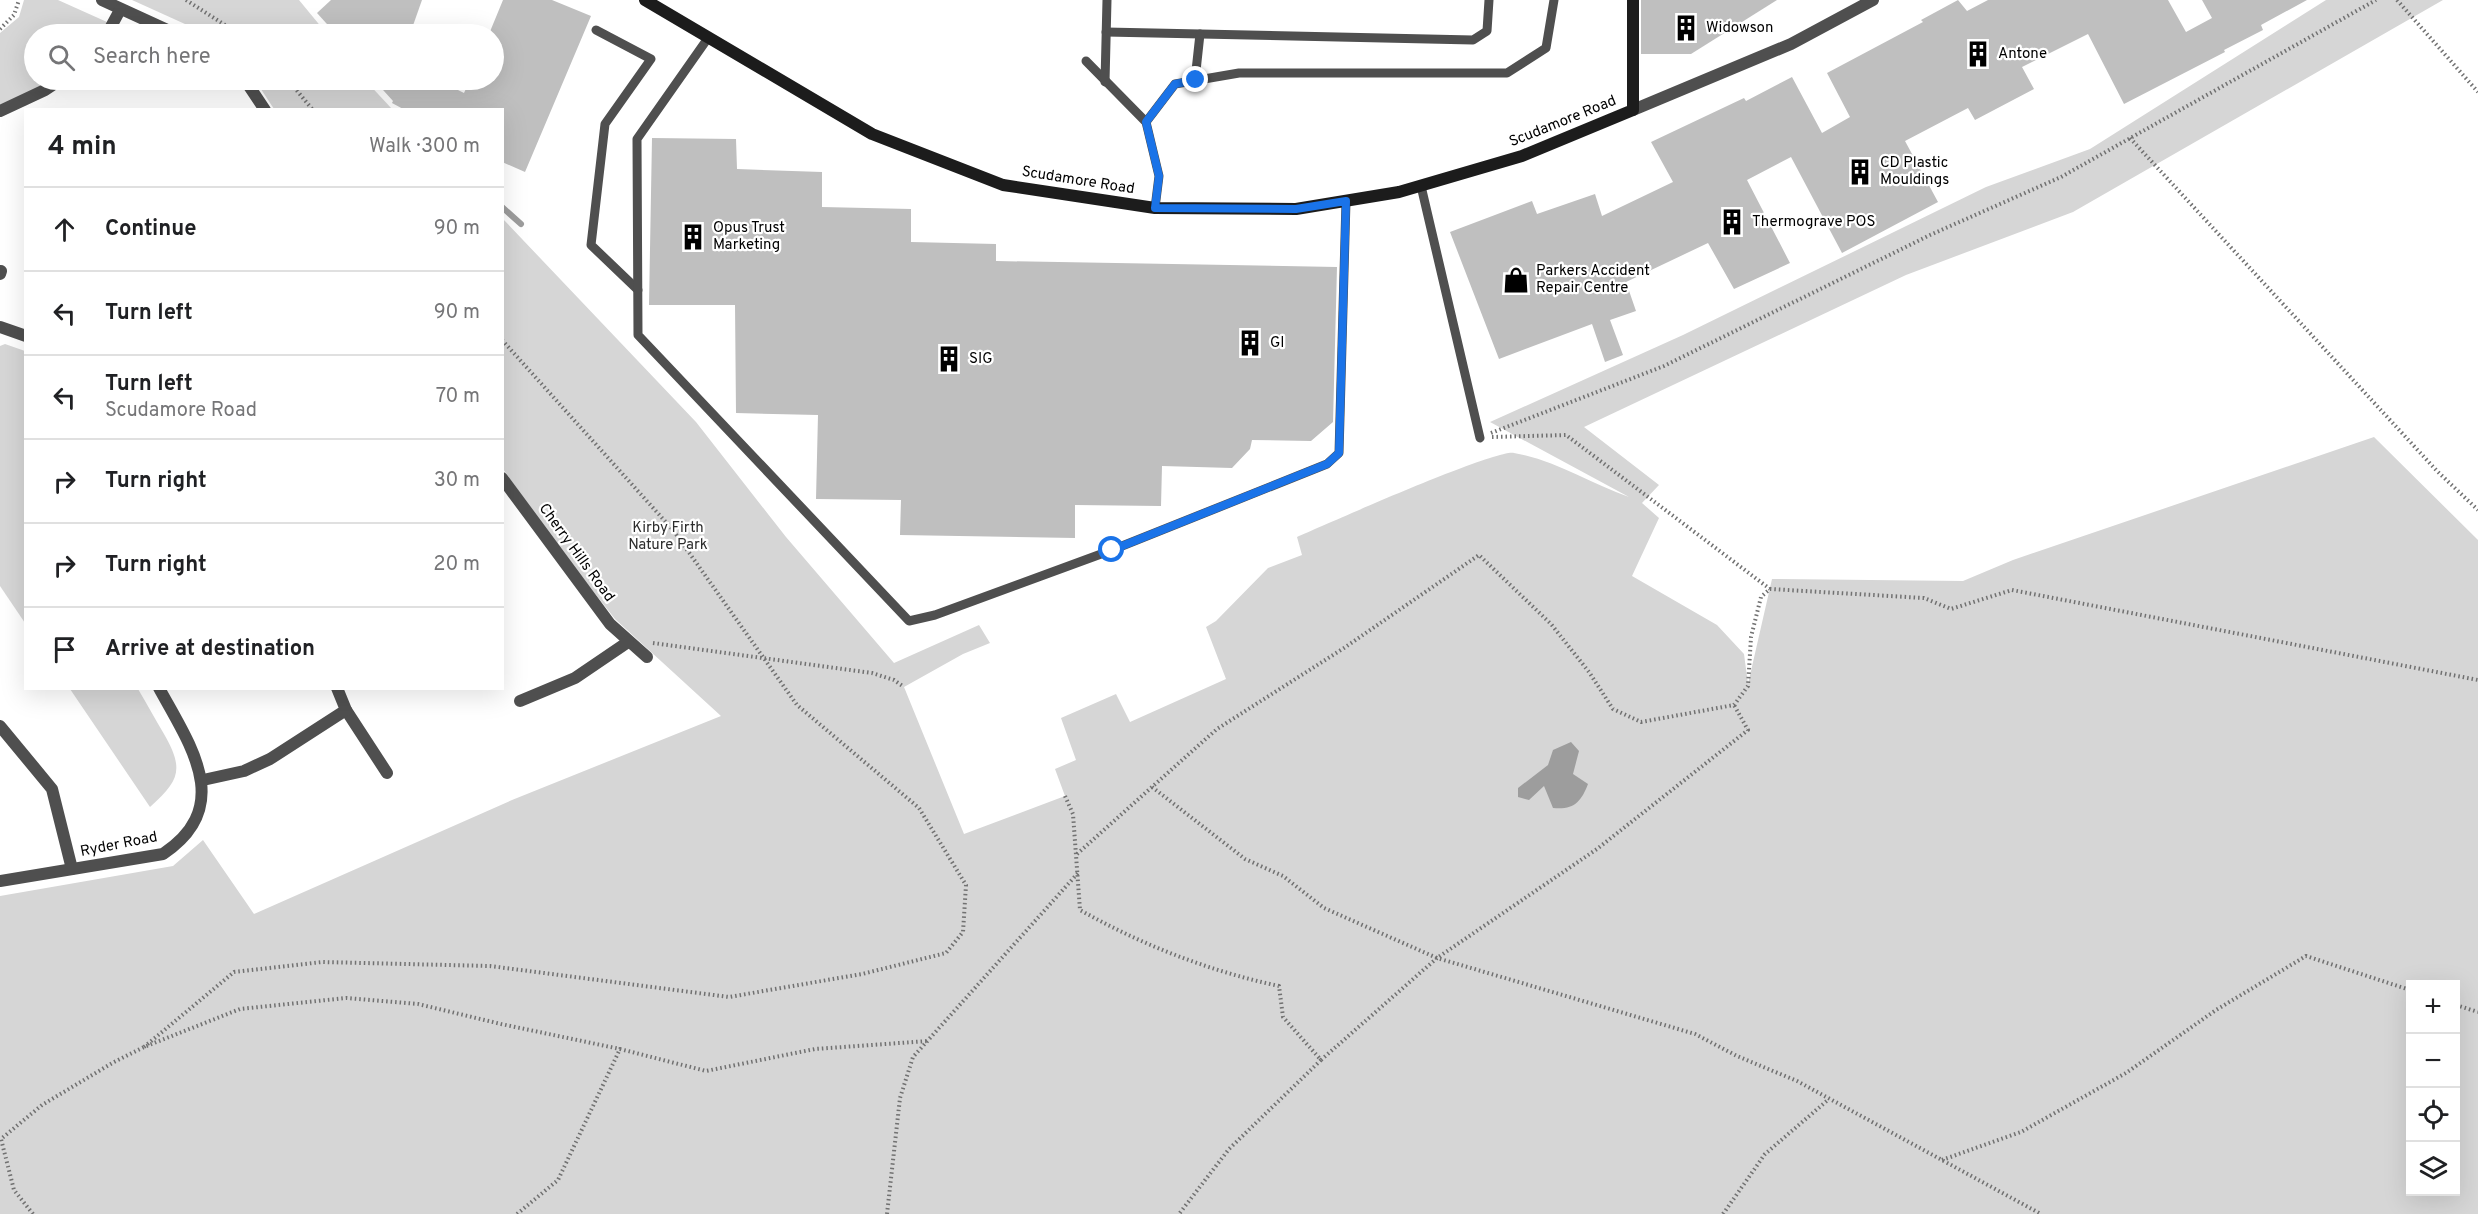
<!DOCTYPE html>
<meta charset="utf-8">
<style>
:root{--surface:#fff;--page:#f2f2f2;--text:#202124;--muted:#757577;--line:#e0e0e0}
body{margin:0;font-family:Overpass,sans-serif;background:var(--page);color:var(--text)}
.controls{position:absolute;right:18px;bottom:18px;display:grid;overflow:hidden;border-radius:0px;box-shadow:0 6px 24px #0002}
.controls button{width:54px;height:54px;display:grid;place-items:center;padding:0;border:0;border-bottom:2px solid var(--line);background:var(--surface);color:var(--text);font:30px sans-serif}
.stop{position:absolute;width:18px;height:18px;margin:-14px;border:4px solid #1a73e8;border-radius:50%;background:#fff}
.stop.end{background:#1a73e8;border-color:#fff;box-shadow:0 2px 6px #0008}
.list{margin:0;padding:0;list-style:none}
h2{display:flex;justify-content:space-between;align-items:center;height:78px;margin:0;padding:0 24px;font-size:26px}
h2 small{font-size:20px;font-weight:400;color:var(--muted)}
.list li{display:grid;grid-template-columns:39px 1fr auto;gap:18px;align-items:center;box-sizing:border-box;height:84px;padding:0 24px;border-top:2px solid var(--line)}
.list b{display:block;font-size:22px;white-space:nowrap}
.list p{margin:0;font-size:20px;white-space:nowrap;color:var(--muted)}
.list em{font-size:20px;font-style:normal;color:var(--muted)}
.icon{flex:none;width:33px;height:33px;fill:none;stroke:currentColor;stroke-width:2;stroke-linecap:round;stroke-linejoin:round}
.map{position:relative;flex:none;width:2478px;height:1214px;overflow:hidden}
.search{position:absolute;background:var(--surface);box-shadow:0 6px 24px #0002;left:24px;top:24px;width:480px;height:66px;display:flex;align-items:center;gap:15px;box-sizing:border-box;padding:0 21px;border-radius:33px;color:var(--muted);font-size:22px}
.panel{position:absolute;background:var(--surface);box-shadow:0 6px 24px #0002;left:24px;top:108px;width:480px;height:582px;border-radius:0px}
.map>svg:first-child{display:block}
.green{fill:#d6d6d6;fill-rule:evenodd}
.water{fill:#9d9d9d}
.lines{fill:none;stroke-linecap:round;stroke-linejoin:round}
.stream{stroke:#9d9d9d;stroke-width:6}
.building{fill:#bfbfbf}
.path{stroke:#717171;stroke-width:4;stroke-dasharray:1.5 3;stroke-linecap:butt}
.lane{stroke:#4f4f4f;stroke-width:9}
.street{stroke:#4f4f4f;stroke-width:12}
.secondary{stroke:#1c1c1c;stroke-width:12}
.route{stroke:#1a73e8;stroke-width:8}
.labels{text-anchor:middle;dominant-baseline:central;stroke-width:4.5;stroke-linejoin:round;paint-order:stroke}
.poi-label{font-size:15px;fill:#000;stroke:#fff;text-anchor:start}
.street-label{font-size:15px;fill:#000;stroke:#fff}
.park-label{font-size:15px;fill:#2d2d2d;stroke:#fff}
</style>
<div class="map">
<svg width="2478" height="1214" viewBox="0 0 2478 1214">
<rect width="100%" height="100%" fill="#fff"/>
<!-- green -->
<g class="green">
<polygon points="24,0 58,0 107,22 105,34 34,34 34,80 60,80 0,111 0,33 19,17"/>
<polygon points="132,0 299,0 327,34 207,34"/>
<path d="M2326,0H2443L2073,212L1906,275L1584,427L1659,485L1642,503L1659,518L1632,576L1717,625L1744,654L1748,684L1772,579L1963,581L2013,560L2374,437L2478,540V1214H0V896L173,866L203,840L254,914L512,800L721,716L615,619L563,553L503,469V219L696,422L786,537L894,663L979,625L990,643L963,654L904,687L964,834L1065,796L1055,769L1076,760L1061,718L1116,694L1130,722L1226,679L1206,627L1216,621L1268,568L1302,555L1297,537C1327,524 1495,449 1514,453C1555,460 1591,484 1629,497L1490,422L1683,335L1986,187L2090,149ZM2410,984H2456V1192H2410Z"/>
<polygon points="255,80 365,80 392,109 274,109"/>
<polygon points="5,344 25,351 25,623 0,586 0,346"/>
<path d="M70,689H138C147,704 155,719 164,734C184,769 180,780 150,807Z"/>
</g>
<!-- water -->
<path class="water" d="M1571,742L1579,751L1573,774L1588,784C1581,802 1574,810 1553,808L1544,786L1529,800L1518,797V788L1548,765L1553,750Z"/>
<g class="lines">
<!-- stream -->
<polyline class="stream" points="502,207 521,224"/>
</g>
<!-- building -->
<g class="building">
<polygon points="331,0 422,0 410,34 336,34 317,13"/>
<polygon points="503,0 552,0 591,16 525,172 502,162 502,110 405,110 392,103 393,101 374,80 438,80 464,93 470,80 494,80 494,34 489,34"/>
<polygon points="1641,0 1777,0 1691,54 1641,54"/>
<polygon points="1958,0 1967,11 1988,0 2168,0 2186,32 2212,18 2202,0 2307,0 2261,25 2263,30 2224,50 2225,52 2124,104 2088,34 2022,67 2034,89 1975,120 1968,108 1905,141 1938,202 1842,253 1791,157 1747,180 1790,263 1734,289 1708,243 1626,282 1636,311 1610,320 1623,355 1605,362 1592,324 1499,359 1450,232 1532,201 1537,214 1595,194 1602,216 1673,182 1651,142 1744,98 1746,101 1792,77 1822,133 1850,117 1827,73 1923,22 1921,20"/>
<polygon points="652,138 736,139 737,169 822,172 822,207 911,209 911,242 996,244 996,261 1337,267 1333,422 1311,441 1252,440 1250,449 1232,468 1162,466 1161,506 1075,505 1075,538 900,535 901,500 816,499 818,415 736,413 735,305 649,305"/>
</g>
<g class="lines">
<!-- path -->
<g class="path">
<polyline points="186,0 239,34"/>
<polyline points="2397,0 2478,92"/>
<polyline points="0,29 14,15 19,0"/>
<polyline points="288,80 313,110"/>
<polyline points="2130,138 2437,471 2478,510"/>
<polyline points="1491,433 1664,366 1930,235 2061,177 2376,0"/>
<polyline points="1492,437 1566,435 1770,589"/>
<polyline points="653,643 872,673 894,680 904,687"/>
<polyline points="1152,787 1245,859 1283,876 1324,908 1437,958 1597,849 1748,730 1734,705"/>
<path d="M1065,796L1073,814L1080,910C1142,945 1209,971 1279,986L1283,1017L1321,1060L1229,1149L1179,1214"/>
<polyline points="1077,854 1217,729 1344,648 1479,555 1551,624 1589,672 1613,709 1641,722 1734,705 1748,686 1751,637 1761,597 1770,589 1924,598 1951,609 2012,590 2478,680"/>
<polyline points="2456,1005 2478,1012"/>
<polyline points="144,1047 234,972 322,962 490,966 729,997 862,974 946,953 963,932 966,885 919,808 797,705 673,530 502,340"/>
<polyline points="1321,1060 1437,958 1695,1034 1737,1056 1797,1081 2041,1214"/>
<polyline points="1942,1160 2021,1132 2126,1073 2216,1010 2306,956 2410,990"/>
<polyline points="33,1214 14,1190 1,1139 42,1105 114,1062 144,1047 240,1009 346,998 418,1004 501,1024 620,1049"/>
<polyline points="517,1214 558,1180 620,1049 706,1071 815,1049 928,1041"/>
<polyline points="887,1214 900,1098 913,1057 1078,873"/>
<polyline points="1723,1214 1765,1154 1829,1099"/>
</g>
<!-- lane -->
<g class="lane">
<polyline points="596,30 651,59 605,124 591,245 638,290"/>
<polyline points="1106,32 1473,40 1487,31 1489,0"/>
<polyline points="708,38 637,139 638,335 909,621 935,615 1112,550 1327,464 1339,453 1346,201"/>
<polyline points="1086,61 1146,122 1159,176 1155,208"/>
<polyline points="1195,80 1200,34"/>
<polyline points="1105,82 1107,0"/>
<polyline points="1146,122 1175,84 1239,73 1507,73 1546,48 1554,0"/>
<polyline points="1421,186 1480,438"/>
</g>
<!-- street -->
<g class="street">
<polyline points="102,0 176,34"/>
<polyline points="107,34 120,10"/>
<polyline points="245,80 265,110"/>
<polyline points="1633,110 1791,44 1873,0"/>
<polyline points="0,111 45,90 60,80"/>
<polyline points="0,274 1,271"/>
<polyline points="0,327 26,336"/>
<polyline points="502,478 610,624 647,657"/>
<polyline points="520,701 575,678 628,642"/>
<polyline points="346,710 387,773"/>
<polyline points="0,726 52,789 72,869"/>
<polyline points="203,780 244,771 270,759 346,710 337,688"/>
<path d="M0,881L163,854C235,806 190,745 159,688"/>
</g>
<!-- secondary -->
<polyline class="secondary" points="645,0 872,134 1003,185 1155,208 1296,209 1399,192 1522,156 1633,110 1633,0"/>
</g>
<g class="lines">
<!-- route -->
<polyline class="route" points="1112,550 1327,464 1339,453 1346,201 1296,209 1155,208 1159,176 1146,122 1175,84 1196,80"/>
</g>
<!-- icons -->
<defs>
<g id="building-bare" transform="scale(2.07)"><path d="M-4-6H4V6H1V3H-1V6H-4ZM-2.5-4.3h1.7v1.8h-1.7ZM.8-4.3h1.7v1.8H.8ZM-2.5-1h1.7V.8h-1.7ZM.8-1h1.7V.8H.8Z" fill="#000" stroke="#fff" stroke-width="2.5" paint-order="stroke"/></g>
<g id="shop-bare" transform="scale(2.07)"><path d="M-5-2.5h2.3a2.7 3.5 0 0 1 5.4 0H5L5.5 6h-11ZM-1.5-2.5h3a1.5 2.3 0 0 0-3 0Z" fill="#000" stroke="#fff" stroke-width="2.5" paint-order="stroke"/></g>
</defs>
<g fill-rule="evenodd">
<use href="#building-bare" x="1686" y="28"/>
<use href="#building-bare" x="1978" y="54"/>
<use href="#building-bare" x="1860" y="172"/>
<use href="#building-bare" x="1732" y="222"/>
<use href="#building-bare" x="693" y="237"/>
<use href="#shop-bare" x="1516" y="280"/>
<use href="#building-bare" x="1250" y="343"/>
<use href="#building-bare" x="949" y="359"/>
</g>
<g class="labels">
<!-- poi labels -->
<g class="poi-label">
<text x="1706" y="28">Widowson</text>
<text x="1998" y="54">Antone</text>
<text x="1880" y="163">CD Plastic<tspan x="1880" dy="17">Mouldings</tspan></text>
<text x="1752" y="222">Thermograve POS</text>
<text x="713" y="228">Opus Trust<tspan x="713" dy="17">Marketing</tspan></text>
<text x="1536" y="271">Parkers Accident<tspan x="1536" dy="17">Repair Centre</tspan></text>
<text x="1270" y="343">GI</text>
<text x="969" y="359">SIG</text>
</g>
<!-- street labels -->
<g class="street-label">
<text transform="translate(1563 122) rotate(-22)">Scudamore Road</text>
<text transform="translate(1078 181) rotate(9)">Scudamore Road</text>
<text transform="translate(576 553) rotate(54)">Cherry Hills Road</text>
<text transform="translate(119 845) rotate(-11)">Ryder Road</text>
</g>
<!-- park labels -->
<g class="park-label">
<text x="668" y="528">Kirby Firth<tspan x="668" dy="17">Nature Park</tspan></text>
</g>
</g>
</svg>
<div class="controls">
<button>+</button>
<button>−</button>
<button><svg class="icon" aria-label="locate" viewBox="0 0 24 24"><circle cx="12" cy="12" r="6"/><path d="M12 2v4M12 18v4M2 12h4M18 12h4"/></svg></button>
<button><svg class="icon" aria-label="layers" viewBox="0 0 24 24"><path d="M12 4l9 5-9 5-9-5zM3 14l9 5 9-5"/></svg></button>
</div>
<div class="stop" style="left:1112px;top:550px"></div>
<div class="stop end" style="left:1196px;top:80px"></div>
<div class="search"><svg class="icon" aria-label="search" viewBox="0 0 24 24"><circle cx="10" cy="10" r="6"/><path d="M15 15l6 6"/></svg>Search here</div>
<section class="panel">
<h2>4 min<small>Walk · 300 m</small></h2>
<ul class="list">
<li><svg class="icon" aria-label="ahead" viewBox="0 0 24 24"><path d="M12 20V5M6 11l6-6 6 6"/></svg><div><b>Continue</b></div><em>90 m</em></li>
<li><svg class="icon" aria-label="left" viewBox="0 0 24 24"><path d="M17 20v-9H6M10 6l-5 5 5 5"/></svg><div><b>Turn left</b></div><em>90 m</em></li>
<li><svg class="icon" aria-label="left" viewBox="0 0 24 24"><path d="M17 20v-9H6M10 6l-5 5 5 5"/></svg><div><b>Turn left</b><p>Scudamore Road</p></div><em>70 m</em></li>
<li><svg class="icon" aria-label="right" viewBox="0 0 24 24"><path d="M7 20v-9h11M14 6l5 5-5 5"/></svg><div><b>Turn right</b></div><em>30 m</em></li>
<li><svg class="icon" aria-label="right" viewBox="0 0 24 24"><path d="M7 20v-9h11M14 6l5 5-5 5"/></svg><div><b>Turn right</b></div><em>20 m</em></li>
<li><svg class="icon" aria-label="arrive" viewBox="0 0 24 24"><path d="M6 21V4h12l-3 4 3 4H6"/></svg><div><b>Arrive at destination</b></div></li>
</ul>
</section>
</div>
